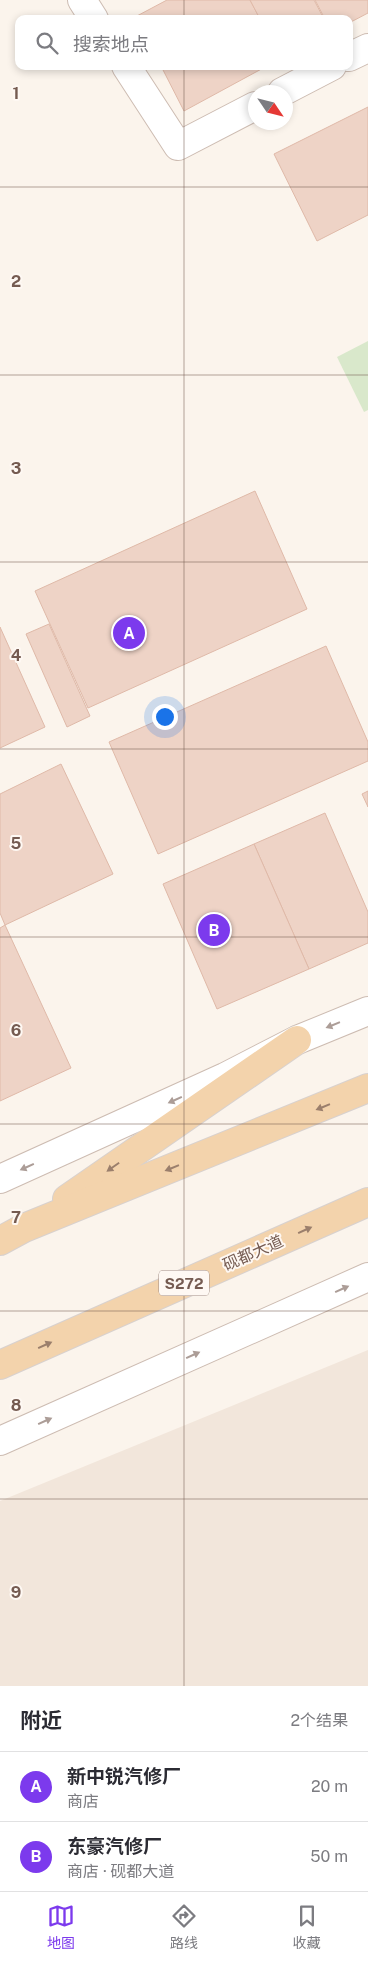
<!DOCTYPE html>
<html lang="zh">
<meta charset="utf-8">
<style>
:root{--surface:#fff;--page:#f7f7f7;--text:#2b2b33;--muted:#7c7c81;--line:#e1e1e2;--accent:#7c3aed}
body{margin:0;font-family:"Public Sans","Noto Sans SC",sans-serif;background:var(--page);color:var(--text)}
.compass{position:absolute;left:248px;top:85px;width:45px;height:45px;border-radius:50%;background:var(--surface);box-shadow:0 2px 8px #0003;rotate:125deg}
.you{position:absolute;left:164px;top:716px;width:18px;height:18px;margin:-12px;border:4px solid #fff;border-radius:50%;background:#1a73e8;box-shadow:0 0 0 8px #1a73e833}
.badge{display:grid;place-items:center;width:32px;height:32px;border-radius:50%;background:var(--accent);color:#fff;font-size:16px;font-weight:700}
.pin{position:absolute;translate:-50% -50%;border:2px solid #fff;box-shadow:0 1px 5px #0006}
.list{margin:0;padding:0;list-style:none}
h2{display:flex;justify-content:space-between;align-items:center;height:65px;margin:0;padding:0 20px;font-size:21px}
h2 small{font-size:16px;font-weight:400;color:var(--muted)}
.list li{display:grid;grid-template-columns:32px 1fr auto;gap:15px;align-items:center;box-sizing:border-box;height:70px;padding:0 20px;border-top:1px solid var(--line)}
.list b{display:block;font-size:19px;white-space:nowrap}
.list p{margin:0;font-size:16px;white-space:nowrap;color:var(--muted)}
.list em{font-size:16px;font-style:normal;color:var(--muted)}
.icon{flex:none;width:28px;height:28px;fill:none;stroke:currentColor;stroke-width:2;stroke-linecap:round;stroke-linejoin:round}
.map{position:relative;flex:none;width:368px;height:1686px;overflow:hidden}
.search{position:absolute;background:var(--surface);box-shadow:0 2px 8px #0003;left:15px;right:15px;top:15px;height:55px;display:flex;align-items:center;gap:12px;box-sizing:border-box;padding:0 18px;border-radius:10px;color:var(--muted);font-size:19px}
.sheet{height:205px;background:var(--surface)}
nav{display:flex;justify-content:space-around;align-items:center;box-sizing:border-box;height:70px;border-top:1px solid var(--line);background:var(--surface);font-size:14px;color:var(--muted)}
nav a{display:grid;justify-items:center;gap:2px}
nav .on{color:var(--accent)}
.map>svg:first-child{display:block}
.residential{fill:#f2e6db}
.green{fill:#d9e8cb}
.building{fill:#eed3c6;stroke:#dfb9a8}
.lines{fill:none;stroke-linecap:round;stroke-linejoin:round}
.minor-casing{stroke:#cdbcb2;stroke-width:30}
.tertiary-casing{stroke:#cdbcb2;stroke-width:30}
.primary-casing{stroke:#d8d1ce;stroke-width:30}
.minor{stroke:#fff;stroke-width:28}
.tertiary{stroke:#fff;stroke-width:28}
.primary{stroke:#f3d3ac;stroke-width:28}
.oneway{fill:#ac9d97}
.oneway2{fill:#9b7f6c}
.grid{fill:none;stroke:#755b51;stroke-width:1;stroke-opacity:0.55}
.labels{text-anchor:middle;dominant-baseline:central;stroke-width:4;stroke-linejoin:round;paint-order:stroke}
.shield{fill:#fef8f3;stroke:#9e8a82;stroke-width:1}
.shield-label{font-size:15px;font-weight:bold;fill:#755b51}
.street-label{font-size:16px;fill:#755b51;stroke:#fef8f3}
.grid-label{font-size:16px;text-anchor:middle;font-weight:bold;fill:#755b51;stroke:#fef8f3;stroke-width:4;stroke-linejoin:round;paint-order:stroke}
</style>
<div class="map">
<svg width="368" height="1686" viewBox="0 0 368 1686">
<rect width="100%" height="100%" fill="#fbf4ec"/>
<!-- residential -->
<polygon class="residential" points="368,1350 368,1686 0,1686 0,1501"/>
<!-- green -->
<polygon class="green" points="368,341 368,410 364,412 337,357"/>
<!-- building -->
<g class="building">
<polygon points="167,0 250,0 260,19 135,19 135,17"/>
<polygon points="250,0 314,0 324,19 260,19"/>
<polygon points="315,0 368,0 368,13 349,23 349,19 325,19"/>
<polygon points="161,66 267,66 184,111"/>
<polygon points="368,107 368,215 317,241 274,154"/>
<polygon points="255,491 307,609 88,708 35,591"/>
<polygon points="49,624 90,716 67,727 26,634"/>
<polygon points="0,627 45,727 0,748"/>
<polygon points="326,646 368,742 368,761 158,854 109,742"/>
<polygon points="61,764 113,874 5,925 0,913 0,794"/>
<polygon points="368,791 368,807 362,794"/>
<polygon points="325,813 368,912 368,943 309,969 254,844"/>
<polygon points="254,844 309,969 217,1009 163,884"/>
<polygon points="5,925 71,1068 0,1101 0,928"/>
</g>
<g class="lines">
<!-- minor casing -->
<g class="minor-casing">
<g id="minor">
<polyline points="82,0 94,19"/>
<polyline points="349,57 368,48"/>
<polyline points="126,66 178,146 255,106"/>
<polyline points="282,92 332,66"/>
</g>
</g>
<!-- tertiary casing -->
<g class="tertiary-casing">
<g id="tertiary">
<polyline points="0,1179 225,1077 297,1040 368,1011"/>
<polyline points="0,1441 368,1277"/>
</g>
</g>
<!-- primary casing -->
<g class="primary-casing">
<g id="primary">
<polyline points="67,1199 297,1040"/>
<polyline points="0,1241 24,1228 368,1088"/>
<polyline points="0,1365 368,1202"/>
</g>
</g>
<!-- minor -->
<use href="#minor" class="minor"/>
<!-- tertiary -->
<use href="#tertiary" class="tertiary"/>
<!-- primary -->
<use href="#primary" class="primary"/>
</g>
<!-- one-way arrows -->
<defs><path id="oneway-solid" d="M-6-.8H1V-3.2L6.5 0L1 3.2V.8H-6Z" transform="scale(1.25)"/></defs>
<g class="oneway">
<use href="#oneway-solid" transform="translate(333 1025) rotate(158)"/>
<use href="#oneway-solid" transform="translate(175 1100) rotate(156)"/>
<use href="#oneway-solid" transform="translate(27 1167) rotate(156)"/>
<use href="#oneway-solid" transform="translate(342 1289) rotate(-24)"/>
<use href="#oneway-solid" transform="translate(193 1355) rotate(-24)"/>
<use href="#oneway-solid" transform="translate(45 1421) rotate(-24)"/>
</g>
<g class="oneway2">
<use href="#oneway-solid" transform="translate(323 1107) rotate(158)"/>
<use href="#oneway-solid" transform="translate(113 1167) rotate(145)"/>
<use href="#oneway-solid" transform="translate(172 1168) rotate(158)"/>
<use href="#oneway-solid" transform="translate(305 1230) rotate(-24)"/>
<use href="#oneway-solid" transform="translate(45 1345) rotate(-24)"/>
</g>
<!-- grid -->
<path class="grid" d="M184,0V19M184,66V1686M0,187H368M0,375H368M0,562H368M0,749H368M0,937H368M0,1124H368M0,1311H368M0,1499H368"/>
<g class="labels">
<!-- shield labels -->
<rect class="shield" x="159" y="1270.5" width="50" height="25" rx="4"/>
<g class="shield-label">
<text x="184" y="1283">S272</text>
</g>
<!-- street labels -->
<g class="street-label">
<text transform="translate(253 1253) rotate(-24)">砚都大道</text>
</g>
</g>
<g class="grid-label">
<text x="16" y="99">1</text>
<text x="16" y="287">2</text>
<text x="16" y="474">3</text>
<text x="16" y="661">4</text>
<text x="16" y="849">5</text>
<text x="16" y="1036">6</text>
<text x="16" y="1223">7</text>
<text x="16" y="1411">8</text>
<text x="16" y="1598">9</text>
</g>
</svg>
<svg class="compass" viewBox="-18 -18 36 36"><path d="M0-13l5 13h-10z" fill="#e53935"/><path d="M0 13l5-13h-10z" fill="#7c7c81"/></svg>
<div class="you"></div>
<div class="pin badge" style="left:129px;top:633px">A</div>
<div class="pin badge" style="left:214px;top:930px">B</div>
<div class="search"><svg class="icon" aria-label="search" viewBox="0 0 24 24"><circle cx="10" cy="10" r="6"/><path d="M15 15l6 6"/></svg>搜索地点</div>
</div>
<section class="sheet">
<h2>附近<small>2个结果</small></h2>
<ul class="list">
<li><span class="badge">A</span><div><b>新中锐汽修厂</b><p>商店</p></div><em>20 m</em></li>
<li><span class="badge">B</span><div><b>东豪汽修厂</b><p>商店 · 砚都大道</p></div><em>50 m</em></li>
</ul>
</section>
<nav>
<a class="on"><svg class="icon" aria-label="map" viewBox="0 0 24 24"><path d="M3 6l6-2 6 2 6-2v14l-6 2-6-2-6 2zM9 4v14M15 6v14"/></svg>地图</a>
<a><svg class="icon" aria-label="directions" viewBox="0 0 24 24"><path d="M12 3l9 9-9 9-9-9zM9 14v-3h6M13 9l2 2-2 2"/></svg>路线</a>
<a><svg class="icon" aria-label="saved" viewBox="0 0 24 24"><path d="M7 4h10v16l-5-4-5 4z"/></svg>收藏</a>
</nav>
